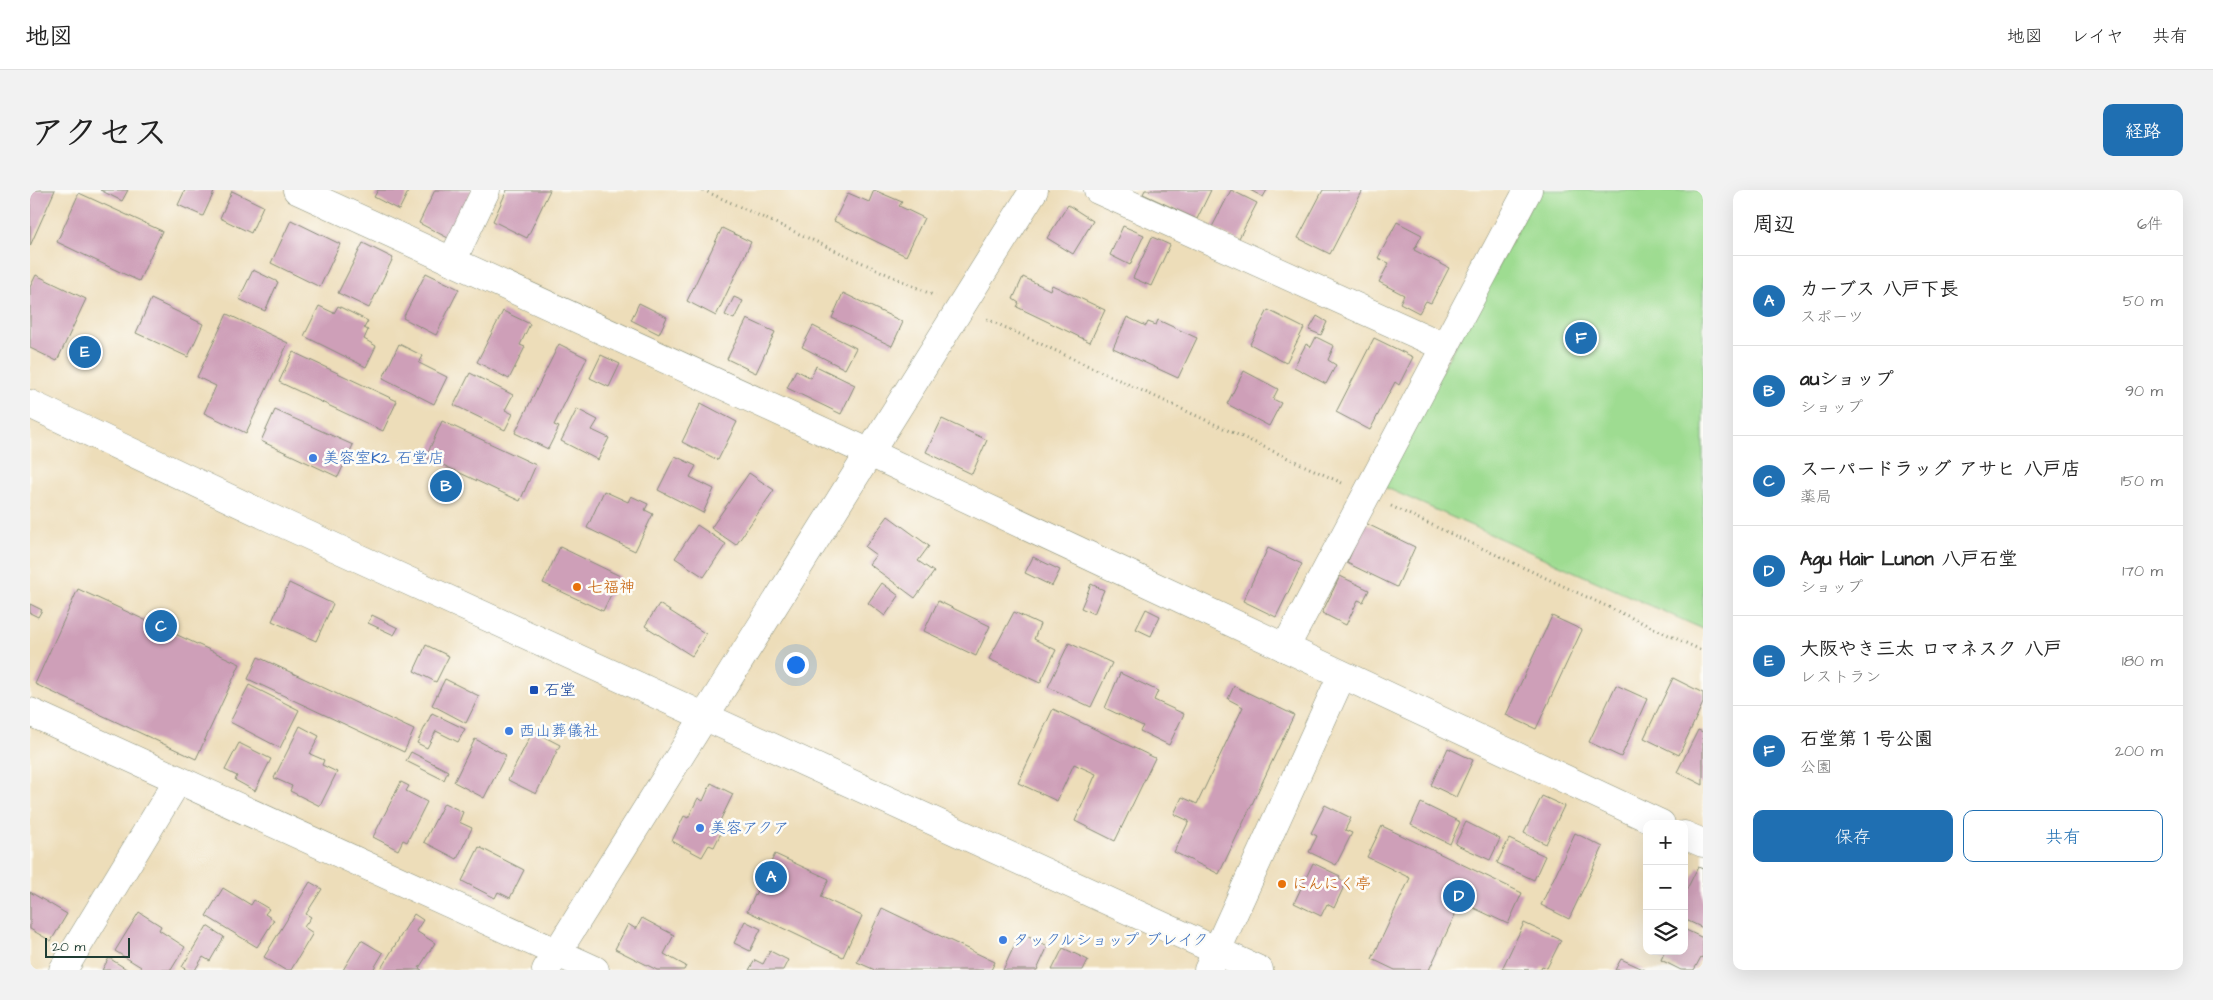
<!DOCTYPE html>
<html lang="ja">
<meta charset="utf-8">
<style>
:root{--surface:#fff;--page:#f2f2f2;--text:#222;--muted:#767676;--line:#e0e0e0;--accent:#1f6fb2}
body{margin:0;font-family:"Architects Daughter","Klee One",sans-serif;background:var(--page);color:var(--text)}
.controls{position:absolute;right:15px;bottom:15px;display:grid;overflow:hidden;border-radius:10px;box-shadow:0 5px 20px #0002}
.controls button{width:45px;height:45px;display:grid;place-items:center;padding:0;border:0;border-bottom:1px solid var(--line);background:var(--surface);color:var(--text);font:25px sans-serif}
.scale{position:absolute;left:15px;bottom:12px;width:85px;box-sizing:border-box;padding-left:5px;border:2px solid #1f3d34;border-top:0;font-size:14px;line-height:18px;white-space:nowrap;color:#1f3d34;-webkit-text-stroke:4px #fdfcf7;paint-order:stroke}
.you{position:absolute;left:765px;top:474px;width:18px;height:18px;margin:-12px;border:4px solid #fff;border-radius:50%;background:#1a73e8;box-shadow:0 0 0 8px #1a73e833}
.badge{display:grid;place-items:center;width:32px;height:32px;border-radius:50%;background:var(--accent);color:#fff;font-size:16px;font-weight:700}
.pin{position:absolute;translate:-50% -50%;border:2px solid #fff;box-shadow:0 1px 5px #0006}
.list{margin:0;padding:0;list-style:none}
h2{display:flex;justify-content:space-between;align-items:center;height:65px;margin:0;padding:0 20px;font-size:21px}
h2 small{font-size:16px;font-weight:400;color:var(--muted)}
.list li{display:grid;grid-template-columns:32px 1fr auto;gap:15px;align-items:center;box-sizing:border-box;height:90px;padding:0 20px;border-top:1px solid var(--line)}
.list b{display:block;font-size:19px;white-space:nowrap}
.list p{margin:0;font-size:16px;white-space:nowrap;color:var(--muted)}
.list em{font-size:16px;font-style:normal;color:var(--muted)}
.actions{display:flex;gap:10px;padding:15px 20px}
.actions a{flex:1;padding:11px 0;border:1px solid var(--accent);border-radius:10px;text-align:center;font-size:18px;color:var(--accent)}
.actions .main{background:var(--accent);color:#fff}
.icon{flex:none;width:28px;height:28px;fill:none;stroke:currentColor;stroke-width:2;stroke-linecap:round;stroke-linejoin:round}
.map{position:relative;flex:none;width:1673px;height:780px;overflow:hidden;border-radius:10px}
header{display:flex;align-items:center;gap:30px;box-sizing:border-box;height:70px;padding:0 25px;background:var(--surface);border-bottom:1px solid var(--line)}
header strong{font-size:24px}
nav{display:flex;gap:28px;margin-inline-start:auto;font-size:18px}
.intro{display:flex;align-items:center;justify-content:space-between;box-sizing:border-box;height:120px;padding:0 30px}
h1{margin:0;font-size:35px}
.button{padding:12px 22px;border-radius:10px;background:var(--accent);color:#fff;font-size:18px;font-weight:700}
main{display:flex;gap:30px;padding:0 30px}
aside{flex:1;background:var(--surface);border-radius:10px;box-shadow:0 5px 20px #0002}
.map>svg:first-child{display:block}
.green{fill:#9edc91;stroke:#5e8c62}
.building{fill:#ce9fb8}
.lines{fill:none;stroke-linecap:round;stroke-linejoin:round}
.minor-casing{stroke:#868d76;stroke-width:29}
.path{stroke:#868d76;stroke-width:3;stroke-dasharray:1 4;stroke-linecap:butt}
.minor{stroke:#fff;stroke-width:28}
.shop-dot{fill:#3f7fe0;stroke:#fdfcf7;stroke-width:2}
.food-dot{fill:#e8710a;stroke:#fdfcf7;stroke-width:2}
.transit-dot{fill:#1a4fb4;stroke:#fdfcf7;stroke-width:2}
.labels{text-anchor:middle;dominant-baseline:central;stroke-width:5;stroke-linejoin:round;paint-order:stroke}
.shop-label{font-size:16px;fill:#366cbe;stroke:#fdfcf7;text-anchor:start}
.food-label{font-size:16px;fill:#c56008;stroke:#fdfcf7;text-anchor:start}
.transit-label{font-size:16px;fill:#164399;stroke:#fdfcf7;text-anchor:start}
</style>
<header>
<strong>地図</strong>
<nav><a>地図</a><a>レイヤ</a><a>共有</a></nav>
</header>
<div class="intro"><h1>アクセス</h1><a class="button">経路</a></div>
<main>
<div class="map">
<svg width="1673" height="780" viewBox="0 0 1673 780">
<rect width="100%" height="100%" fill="#fdfcf7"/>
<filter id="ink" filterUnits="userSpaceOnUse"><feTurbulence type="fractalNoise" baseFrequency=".02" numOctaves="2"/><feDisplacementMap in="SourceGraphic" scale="10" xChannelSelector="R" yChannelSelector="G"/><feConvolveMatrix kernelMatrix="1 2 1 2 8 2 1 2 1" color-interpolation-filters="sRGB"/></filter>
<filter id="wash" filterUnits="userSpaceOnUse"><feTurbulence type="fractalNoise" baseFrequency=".0096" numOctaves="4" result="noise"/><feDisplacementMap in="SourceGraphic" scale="20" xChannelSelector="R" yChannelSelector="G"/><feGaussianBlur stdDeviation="1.12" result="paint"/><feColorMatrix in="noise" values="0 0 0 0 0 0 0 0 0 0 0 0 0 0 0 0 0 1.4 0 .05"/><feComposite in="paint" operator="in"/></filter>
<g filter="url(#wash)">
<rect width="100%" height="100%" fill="#edddb9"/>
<!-- green -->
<polygon class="green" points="1509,0 1673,0 1673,439 1350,295"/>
<g id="blocks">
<!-- building -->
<g class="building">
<polygon points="0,0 25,0 0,56"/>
<polygon points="70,0 98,0 92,11"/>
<polygon points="155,0 185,0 173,26 148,15"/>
<polygon points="348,0 379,0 369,20 344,7"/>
<polygon points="405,0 442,0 418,48 389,33"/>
<polygon points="477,0 520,0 497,48 463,31"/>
<polygon points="844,0 872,12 869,16 894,28 876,66 804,31 818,3 839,12"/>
<polygon points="1115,0 1181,0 1167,29 1113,4"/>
<polygon points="1201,0 1227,13 1208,50 1182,37"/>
<polygon points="1220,0 1237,0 1233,7"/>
<polygon points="1293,0 1333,0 1300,64 1268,48"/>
<polygon points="202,1 233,16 221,43 190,28"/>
<polygon points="49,3 132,41 109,91 27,52"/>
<polygon points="1038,15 1063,31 1043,64 1017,48"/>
<polygon points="261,30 310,54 290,97 241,73"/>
<polygon points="1367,32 1392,45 1384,60 1419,78 1401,113 1396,111 1389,123 1370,113 1374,105 1349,92 1359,73 1348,68"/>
<polygon points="1093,36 1114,45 1100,75 1080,65"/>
<polygon points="692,38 721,52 686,126 657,111"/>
<polygon points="1122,47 1140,55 1121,96 1103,88"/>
<polygon points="333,53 363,68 339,118 308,103"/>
<polygon points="223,80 248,92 235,121 209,109"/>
<polygon points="396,83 429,99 406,145 373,128"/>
<polygon points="6,85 56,109 27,171 0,158 0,97"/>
<polygon points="993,87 1020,100 1022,95 1075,120 1060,152 987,117 989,113 983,109"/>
<polygon points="813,103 873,132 862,156 802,128"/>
<polygon points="704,107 713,111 704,129 695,125"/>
<polygon points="121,109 173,134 158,167 106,143"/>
<polygon points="609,113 637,127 629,144 601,130"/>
<polygon points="289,116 304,123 308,116 338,131 334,138 338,140 334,149 346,156 336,177 274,146"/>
<polygon points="1238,120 1274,138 1256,173 1220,154"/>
<polygon points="473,121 500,134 490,155 495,157 479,189 447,172"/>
<polygon points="197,124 258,153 216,243 174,223 186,196 167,187"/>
<polygon points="1287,126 1297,132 1291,145 1279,140"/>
<polygon points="1097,127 1116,136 1118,132 1126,135 1128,130 1167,148 1148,188 1083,158"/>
<polygon points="717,129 745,142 726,183 697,169"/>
<polygon points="783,136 826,158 815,179 772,157"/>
<polygon points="1286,147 1304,156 1298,170 1306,175 1296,194 1264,177 1276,154 1281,157"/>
<polygon points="1344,148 1383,167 1369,195 1365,192 1340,240 1306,222"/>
<polygon points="369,154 393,166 389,173 417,187 404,214 353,188"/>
<polygon points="529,154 557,168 524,235 529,237 518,259 485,243"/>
<polygon points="263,162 367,211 353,241 249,192"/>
<polygon points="571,165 590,174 579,197 560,188"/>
<polygon points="786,176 825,195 811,224 757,198 766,180 781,188"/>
<polygon points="1214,181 1248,199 1243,209 1251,213 1239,236 1197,214"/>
<polygon points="440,183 483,205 475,220 483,224 475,240 424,215"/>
<polygon points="671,213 707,232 688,270 652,252"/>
<polygon points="547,219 568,230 562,240 579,248 568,270 531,251"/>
<polygon points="245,220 323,255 308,287 231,251"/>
<polygon points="912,229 957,250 942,284 896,262"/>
<polygon points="412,231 506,275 490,311 396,267"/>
<polygon points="645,266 666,276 660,287 684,299 673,323 628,300"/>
<polygon points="719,283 744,300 706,355 681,338"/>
<polygon points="574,301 598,312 601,306 618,314 615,320 623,324 605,361 557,338"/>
<polygon points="858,326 899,356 888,371 904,382 885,408 839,374 846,365 835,357"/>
<polygon points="1335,333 1385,357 1367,397 1317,373"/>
<polygon points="667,335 696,354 674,387 645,368"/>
<polygon points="530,357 590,386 573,421 513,393"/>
<polygon points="1238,358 1272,374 1246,427 1213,411"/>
<polygon points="1003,367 1030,380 1022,396 995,383"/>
<polygon points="1310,386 1339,400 1333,412 1328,410 1316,435 1292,423"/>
<polygon points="259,393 303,414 286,451 242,431"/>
<polygon points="852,393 869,406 855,426 838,413"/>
<polygon points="1061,394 1074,400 1064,424 1051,418"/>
<polygon points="48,399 210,474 166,569 5,494"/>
<polygon points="908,411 960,436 946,466 894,441"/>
<polygon points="0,414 12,420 8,427 0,423"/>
<polygon points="629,414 676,444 662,466 615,436"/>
<polygon points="1116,419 1130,426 1121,446 1106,439"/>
<polygon points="984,422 1010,434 1004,449 1026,460 1010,493 959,469"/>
<polygon points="342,425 368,438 364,445 338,433"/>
<polygon points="1522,426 1552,440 1506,539 1476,525"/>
<polygon points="1039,453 1082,473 1061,517 1018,497"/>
<polygon points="396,455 419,466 406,492 384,481"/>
<polygon points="228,467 384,540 374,562 218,489"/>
<polygon points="1090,483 1128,501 1124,510 1154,524 1139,555 1110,541 1113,536 1075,518"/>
<polygon points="1643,488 1673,503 1673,513 1649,565 1614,548"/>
<polygon points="415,489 449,506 436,533 402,515"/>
<polygon points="219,495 269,520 250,558 200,532"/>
<polygon points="1586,495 1617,509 1591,567 1559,552"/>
<polygon points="1204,496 1264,525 1189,684 1144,662 1159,631 1144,624 1152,607 1167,614 1213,517 1198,509"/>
<polygon points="1023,519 1125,568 1085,651 1045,631 1066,584 1044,574 1027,611 988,593"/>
<polygon points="402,523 435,539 428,552 406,541 397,558 387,553"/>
<polygon points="270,536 289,546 280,564 294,570 292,575 307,582 290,616 260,601 262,596 244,588"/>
<polygon points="1668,540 1673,542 1673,595 1647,582"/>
<polygon points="503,541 530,555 506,604 478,590"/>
<polygon points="445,549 476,565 454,608 424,592"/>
<polygon points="209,553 241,569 225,601 205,590 207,586 195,580"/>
<polygon points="1418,558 1443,570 1426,607 1401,595"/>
<polygon points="381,562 418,581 414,590 376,571"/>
<polygon points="371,592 379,596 376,601 397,612 377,652 373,650 368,660 343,647"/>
<polygon points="681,593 703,604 688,635 693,639 684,657 679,655 672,667 642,651 654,626 658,628 668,608 673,611"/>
<polygon points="1512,606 1534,616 1516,654 1494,643"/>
<polygon points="414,613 433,622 429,632 442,638 427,669 394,652"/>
<polygon points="1391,613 1430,632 1420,654 1381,635"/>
<polygon points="1295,615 1321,628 1315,640 1322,643 1306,675 1279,662 1287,646 1281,643"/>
<polygon points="1436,632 1470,649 1460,670 1425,654"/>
<polygon points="1352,636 1492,703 1478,734 1431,712 1399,780 1365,780 1342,769 1380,688 1337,667"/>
<polygon points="1545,643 1573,657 1539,729 1511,715"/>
<polygon points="1479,649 1515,666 1504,690 1467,673"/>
<polygon points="449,657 494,680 480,708 468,702 465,708 432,691"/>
<polygon points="745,664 799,689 791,707 832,726 813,767 717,721"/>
<polygon points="1283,673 1310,686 1308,689 1316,692 1304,718 1297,714 1291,726 1264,713"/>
<polygon points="1668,677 1673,679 1673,738 1654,729 1654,705"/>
<polygon points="280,692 292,699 276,724 281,727 274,737 283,743 261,780 255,780 234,767"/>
<polygon points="193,698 221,715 224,710 239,719 235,724 244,730 227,757 176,726"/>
<polygon points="0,702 37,724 21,751 0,739"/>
<polygon points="852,718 965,772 961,780 845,780 827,772"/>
<polygon points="109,722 131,736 129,740 155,757 141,780 111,780 111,777 85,761"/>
<polygon points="384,724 393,730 386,741 405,753 389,778 392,780 350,780"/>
<polygon points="612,728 644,745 634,764 656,776 654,780 627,780 585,759 598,734 606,739"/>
<polygon points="715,731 731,739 720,761 704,753"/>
<polygon points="1494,733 1531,750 1517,778 1512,776 1510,780 1472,779"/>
<polygon points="177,736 194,747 180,771 173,767 165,780 157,780 152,777"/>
<polygon points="1654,739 1673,748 1673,768 1671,767 1664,780 1651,780 1631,770 1635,761 1654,761"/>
<polygon points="990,743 1018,756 1007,780 973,780"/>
<polygon points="331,750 353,763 343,780 313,780"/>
<polygon points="1033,758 1058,770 1053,780 1022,780"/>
<polygon points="740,761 758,770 753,780 719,780 725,770 733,774"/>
<polygon points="79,768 98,780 72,780"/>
<polygon points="1591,769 1615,780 1585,780"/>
</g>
</g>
</g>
<g filter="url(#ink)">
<use href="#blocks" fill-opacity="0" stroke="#868d76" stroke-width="1"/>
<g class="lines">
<!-- minor casing -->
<g class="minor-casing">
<g id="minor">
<polyline points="267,0 838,262 1631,634"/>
<polyline points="1068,0 1415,157"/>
<polyline points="422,71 456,0"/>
<polyline points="0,214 243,329 1229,780"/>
<polyline points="1255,458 1498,0"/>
<polyline points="0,522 565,780"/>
<polyline points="1654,645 1673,653"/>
<polyline points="33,780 148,590"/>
<polyline points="516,780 1004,0"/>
<polyline points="1178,780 1312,485"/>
</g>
</g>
<!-- path -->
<g class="path">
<polyline points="673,0 905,106"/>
<polyline points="957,129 1312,293"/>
<polyline points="1361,316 1673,461"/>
</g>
<!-- minor -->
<use href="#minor" class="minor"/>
</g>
</g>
<!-- markers -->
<g class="shop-dot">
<circle cx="283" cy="268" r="5"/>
<circle cx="479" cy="541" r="5"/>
<circle cx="670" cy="638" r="5"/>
<circle cx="973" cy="750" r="5"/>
</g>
<g class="food-dot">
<circle cx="547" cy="397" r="5"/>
<circle cx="1252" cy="694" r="5"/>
</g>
<rect class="transit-dot" x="499" y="495" width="10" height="10" rx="2.5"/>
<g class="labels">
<!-- shop labels -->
<g class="shop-label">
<text x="293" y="268">美容室K2 石堂店</text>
<text x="489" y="541">西山葬儀社</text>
<text x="680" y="638">美容アクア</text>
<text x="983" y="750">タックルショップ ブレイク</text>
</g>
<!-- food labels -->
<g class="food-label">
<text x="557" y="397">七福神</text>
<text x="1262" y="694">にんにく亭</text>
</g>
<!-- transit labels -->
<g class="transit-label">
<text x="514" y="500">石堂</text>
</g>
</g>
</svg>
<div class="controls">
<button>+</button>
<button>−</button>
<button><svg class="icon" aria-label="layers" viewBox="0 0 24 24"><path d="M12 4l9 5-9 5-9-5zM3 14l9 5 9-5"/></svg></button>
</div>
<div class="scale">20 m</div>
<div class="you"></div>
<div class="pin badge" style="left:741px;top:687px">A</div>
<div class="pin badge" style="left:416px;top:296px">B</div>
<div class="pin badge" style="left:131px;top:436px">C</div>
<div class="pin badge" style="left:1429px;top:706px">D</div>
<div class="pin badge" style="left:55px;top:162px">E</div>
<div class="pin badge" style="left:1551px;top:148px">F</div>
</div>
<aside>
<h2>周辺<small>6件</small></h2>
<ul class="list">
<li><span class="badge">A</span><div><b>カーブス 八戸下長</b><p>スポーツ</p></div><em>50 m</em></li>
<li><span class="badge">B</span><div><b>auショップ</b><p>ショップ</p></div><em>90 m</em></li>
<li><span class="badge">C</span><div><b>スーパードラッグ アサヒ 八戸店</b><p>薬局</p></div><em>150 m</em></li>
<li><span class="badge">D</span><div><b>Agu Hair Lunon 八戸石堂</b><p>ショップ</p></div><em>170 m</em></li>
<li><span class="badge">E</span><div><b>大阪やき三太 ロマネスク 八戸</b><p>レストラン</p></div><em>180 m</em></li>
<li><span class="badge">F</span><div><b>石堂第１号公園</b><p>公園</p></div><em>200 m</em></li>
</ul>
<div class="actions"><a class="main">保存</a><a>共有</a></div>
</aside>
</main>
